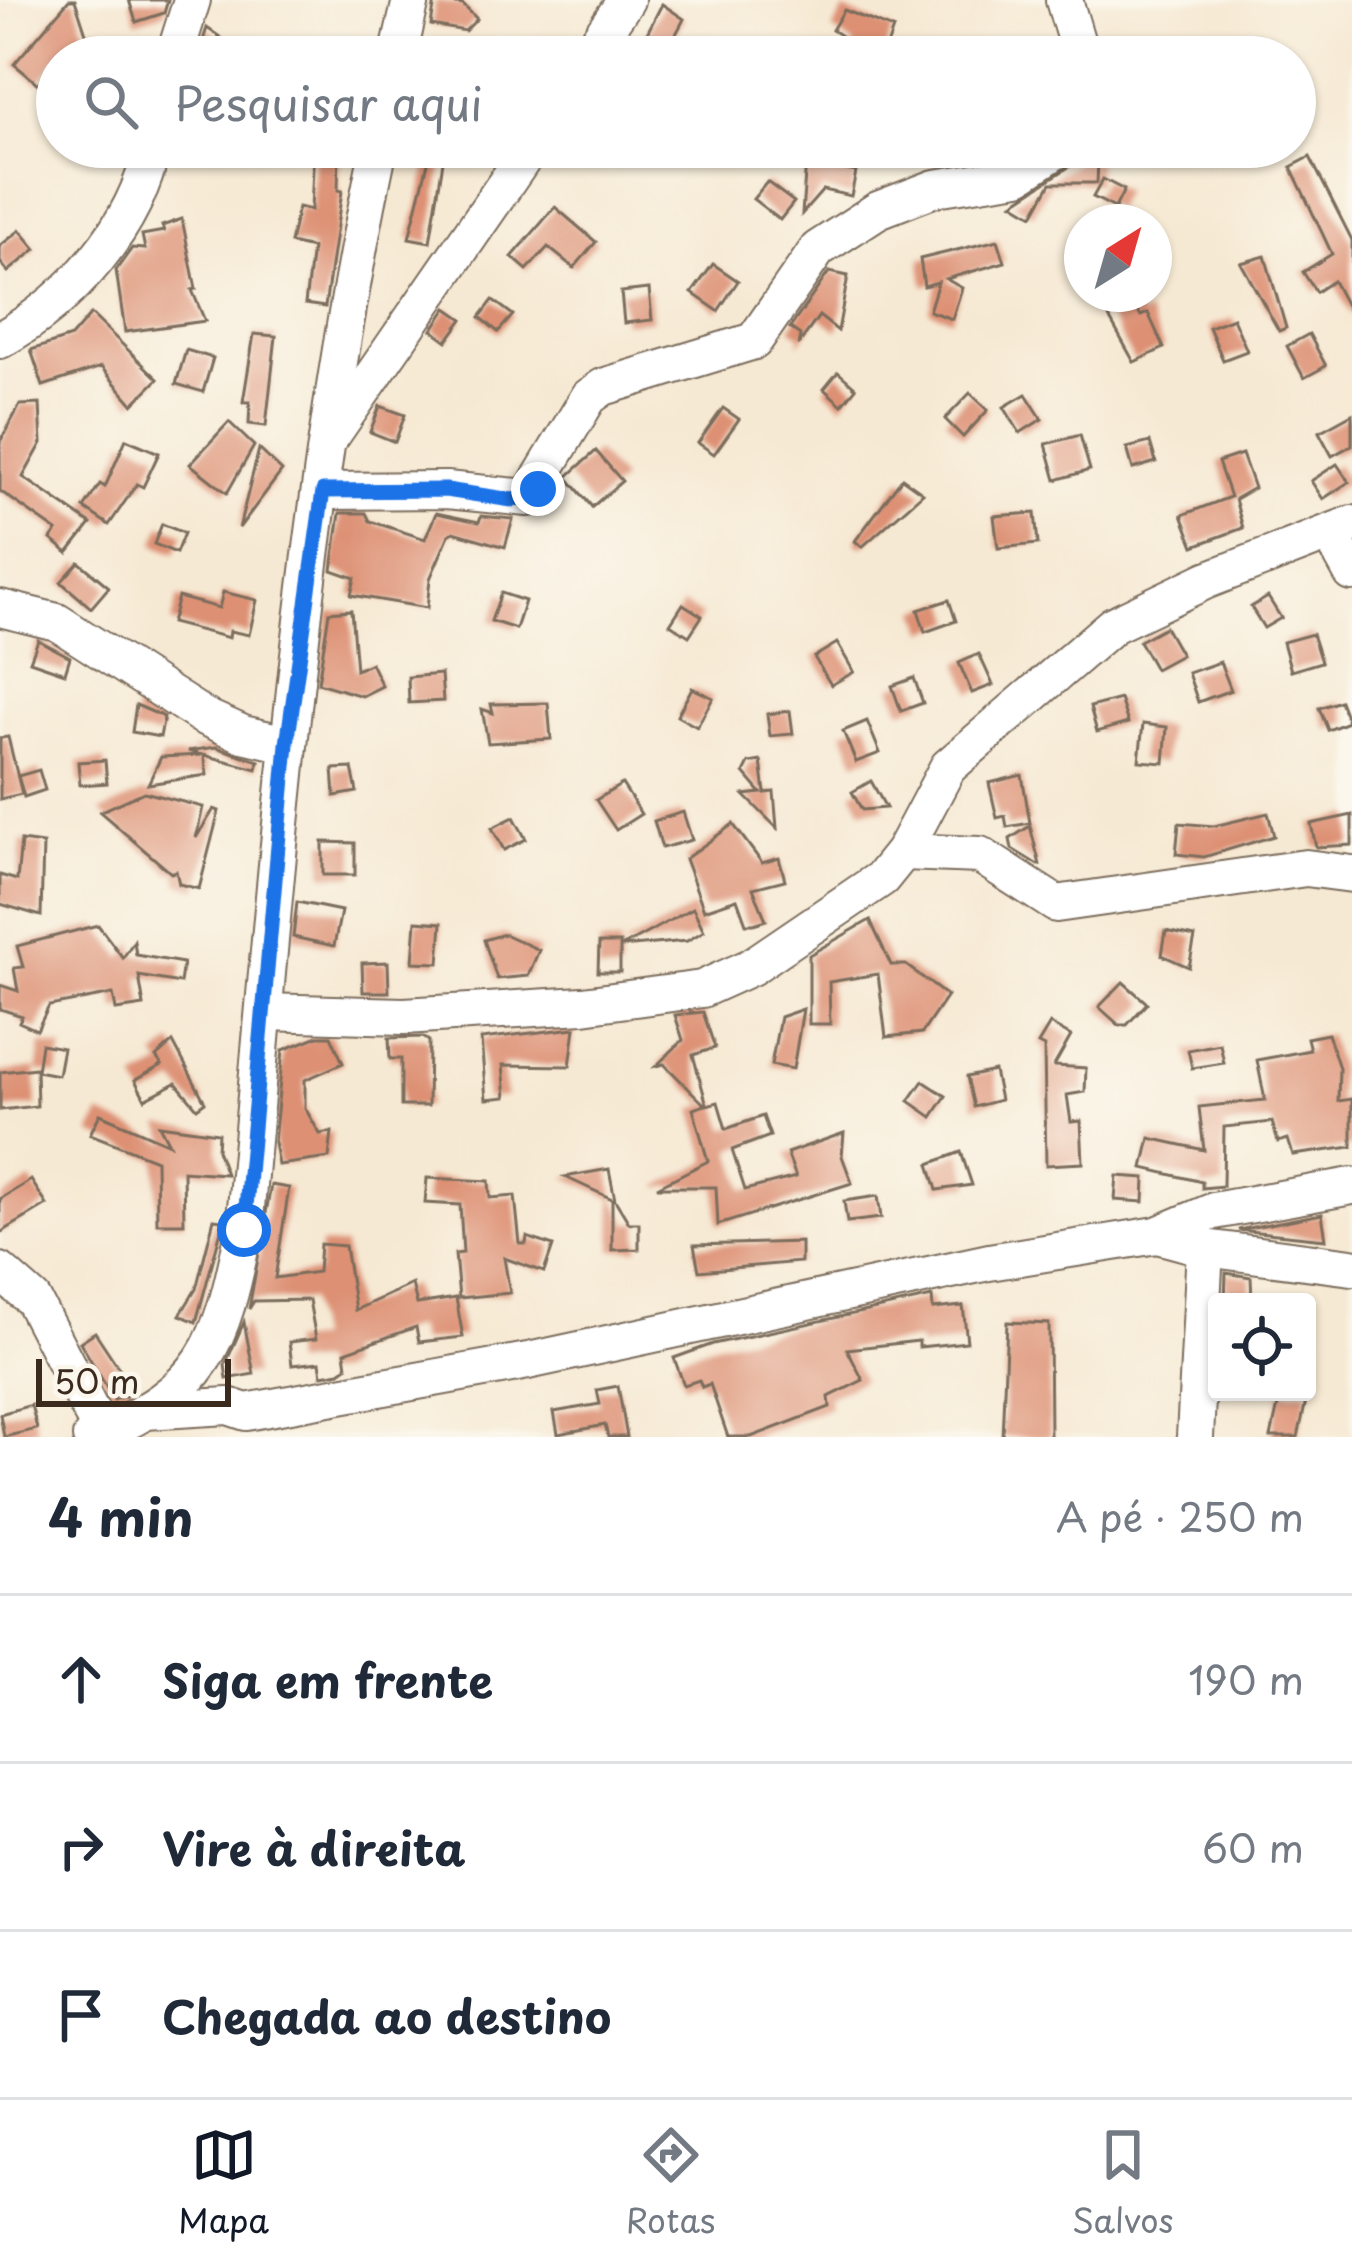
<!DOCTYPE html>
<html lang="pt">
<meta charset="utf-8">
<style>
:root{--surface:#fff;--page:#f2f2f3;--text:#1f2937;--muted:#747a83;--line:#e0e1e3;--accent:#111827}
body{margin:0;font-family:"Playpen Sans",sans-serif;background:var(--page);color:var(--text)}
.controls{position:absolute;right:36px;bottom:36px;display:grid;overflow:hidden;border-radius:12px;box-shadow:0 3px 9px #0004}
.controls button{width:108px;height:108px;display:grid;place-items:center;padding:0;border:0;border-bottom:3px solid var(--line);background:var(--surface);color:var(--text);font:60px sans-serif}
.compass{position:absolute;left:1064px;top:204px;width:108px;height:108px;border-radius:50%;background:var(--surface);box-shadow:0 3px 9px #0004;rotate:37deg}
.scale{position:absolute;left:36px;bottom:30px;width:195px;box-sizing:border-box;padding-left:12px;border:6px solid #3b2a1e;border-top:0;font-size:33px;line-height:42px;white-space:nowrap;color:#3b2a1e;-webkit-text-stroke:9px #fbf7ec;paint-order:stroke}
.stop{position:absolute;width:36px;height:36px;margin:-27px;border:9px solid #1a73e8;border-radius:50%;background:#fff}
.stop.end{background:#1a73e8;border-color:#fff;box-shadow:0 3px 12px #0008}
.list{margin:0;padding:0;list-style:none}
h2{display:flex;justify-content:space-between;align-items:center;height:156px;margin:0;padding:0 48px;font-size:51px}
h2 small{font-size:39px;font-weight:400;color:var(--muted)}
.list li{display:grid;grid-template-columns:78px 1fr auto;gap:36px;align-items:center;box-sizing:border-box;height:168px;padding:0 48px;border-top:3px solid var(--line)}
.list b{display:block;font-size:45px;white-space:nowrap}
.list em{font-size:39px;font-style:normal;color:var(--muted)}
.icon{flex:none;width:66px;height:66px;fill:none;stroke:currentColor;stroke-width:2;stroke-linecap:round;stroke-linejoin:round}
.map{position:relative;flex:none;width:1352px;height:1437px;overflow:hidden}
.search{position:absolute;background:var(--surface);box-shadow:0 3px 9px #0004;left:36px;right:36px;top:36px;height:132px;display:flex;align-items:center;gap:30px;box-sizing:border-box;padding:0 42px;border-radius:66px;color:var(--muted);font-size:45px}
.sheet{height:660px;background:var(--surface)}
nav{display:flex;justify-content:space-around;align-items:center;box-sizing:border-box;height:168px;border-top:3px solid var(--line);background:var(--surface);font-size:33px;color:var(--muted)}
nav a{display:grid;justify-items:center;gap:6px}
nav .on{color:var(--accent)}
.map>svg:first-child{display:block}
.building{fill:#dd9073}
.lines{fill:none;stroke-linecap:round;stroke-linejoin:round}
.minor-casing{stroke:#7c6d5d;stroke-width:40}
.minor{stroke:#fff;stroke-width:36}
.route{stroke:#1a73e8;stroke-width:15}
</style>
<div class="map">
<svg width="1352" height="1437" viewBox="0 0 1352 1437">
<rect width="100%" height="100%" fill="#fbf7ec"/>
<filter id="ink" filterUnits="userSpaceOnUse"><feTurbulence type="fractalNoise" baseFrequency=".00833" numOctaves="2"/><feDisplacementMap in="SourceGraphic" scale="24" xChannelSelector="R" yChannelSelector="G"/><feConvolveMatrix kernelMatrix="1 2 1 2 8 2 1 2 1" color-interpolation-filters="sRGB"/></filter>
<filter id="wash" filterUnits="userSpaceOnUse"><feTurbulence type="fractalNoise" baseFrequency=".004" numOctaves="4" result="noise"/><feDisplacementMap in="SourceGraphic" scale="48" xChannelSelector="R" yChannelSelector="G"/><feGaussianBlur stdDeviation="2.7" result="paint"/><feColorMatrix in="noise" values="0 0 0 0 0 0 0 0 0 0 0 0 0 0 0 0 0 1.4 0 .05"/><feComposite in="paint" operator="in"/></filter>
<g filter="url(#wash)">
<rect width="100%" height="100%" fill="#f6e9d3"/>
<g id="blocks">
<!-- building -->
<g class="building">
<polygon points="69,0 75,0 90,46 57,57 38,84 14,64"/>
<polygon points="129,0 168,0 164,13 136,22"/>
<polygon points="435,1 463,5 477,19 465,31 431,25"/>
<polygon points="662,4 684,19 664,57 658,57 640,47"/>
<polygon points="844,10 893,29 883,57 851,51 854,44 832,30"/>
<polygon points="207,28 227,42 217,57 198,56"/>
<polygon points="314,147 339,147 338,190 342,191 325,307 305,304 312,248 290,243 298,207 311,210"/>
<polygon points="432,147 445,149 430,242 409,238"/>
<polygon points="1310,157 1352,240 1352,317 1333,281 1316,292 1303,272 1332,254 1291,167"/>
<polygon points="806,161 856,172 851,196 823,190 802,214"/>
<polygon points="1078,161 1098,161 1097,183 1051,183 1033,215 1013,203"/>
<polygon points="1103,179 1124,190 1115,208 1093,197"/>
<polygon points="767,182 794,202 780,220 753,199"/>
<polygon points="555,207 596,242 574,268 548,247 527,270 512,257"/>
<polygon points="182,219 196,289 192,290 205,321 125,332 116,270 132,248 145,249 142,235 164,231 162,226"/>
<polygon points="20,230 36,249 8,272 0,262 0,246"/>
<polygon points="998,240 1005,262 946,279 962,288 952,319 929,311 938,282 924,286 920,259"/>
<polygon points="1265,256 1286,328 1279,331 1241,263"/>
<polygon points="713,264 738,281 718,311 692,293"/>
<polygon points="829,272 848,276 838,331 819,316 798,345 800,335 790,328"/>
<polygon points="649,289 652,320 624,323 621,292"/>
<polygon points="1096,294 1125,294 1141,316 1148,313 1164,348 1134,362"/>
<polygon points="493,300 513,315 498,332 480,317"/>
<polygon points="447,308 463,319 447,341 432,330"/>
<polygon points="91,314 158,379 133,404 101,367 43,386 31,350 71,337"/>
<polygon points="1233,318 1247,351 1223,360 1209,327"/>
<polygon points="254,334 276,336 266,426 249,424 250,402 243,402"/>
<polygon points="1309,334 1326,366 1304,378 1287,346"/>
<polygon points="186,350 213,358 203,392 176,384"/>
<polygon points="838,372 856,388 842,405 824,389"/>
<polygon points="970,393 988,410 963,437 945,419"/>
<polygon points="1026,394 1042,419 1020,433 1004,407"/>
<polygon points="40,404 42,443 23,477 91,524 68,553 51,539 57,531 0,491 0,442 20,405"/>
<polygon points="380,406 405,415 395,442 370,432"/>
<polygon points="723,408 739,419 714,454 698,443"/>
<polygon points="1352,414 1352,445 1332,456 1319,432"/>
<polygon points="229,422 254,446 227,493 190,464"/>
<polygon points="1080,435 1090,470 1056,480 1046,444"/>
<polygon points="126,439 159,453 143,487 137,484 109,525 84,508 100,484 105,487"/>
<polygon points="1150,442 1156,462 1133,469 1127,448"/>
<polygon points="259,449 282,471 239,528"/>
<polygon points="596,451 622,481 592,507 567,477"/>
<polygon points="1242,454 1254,488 1235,499 1243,528 1194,546 1182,515 1230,497 1218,462"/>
<polygon points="1337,464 1349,482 1323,499 1311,481"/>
<polygon points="902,478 923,493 862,547 855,541"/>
<polygon points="340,513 366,513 370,521 425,539 436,513 479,522 481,516 513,519 505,547 454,532 449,535 430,579 427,608 351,595 355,578 332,570"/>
<polygon points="1035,513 1038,544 998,548 994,516"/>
<polygon points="162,524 184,533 176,553 154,544"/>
<polygon points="79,562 109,587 91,608 61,582"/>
<polygon points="223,592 257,600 249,635 230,631 229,638 171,623 178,597 219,608"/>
<polygon points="501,593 525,601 516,629 491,621"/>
<polygon points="1268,597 1281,618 1264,628 1251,607"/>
<polygon points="949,600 956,621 925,632 918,610"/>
<polygon points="683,604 702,616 689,636 670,624"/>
<polygon points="351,610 356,670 371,663 382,686 362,696 318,683 329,612"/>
<polygon points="1165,627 1181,655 1155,669 1139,641"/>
<polygon points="1312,634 1321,662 1291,671 1283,642"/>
<polygon points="38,640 70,657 65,673 30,661"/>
<polygon points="837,643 854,672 831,685 814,657"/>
<polygon points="979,654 993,685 972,693 959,663"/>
<polygon points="1220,662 1231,690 1198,702 1188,673"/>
<polygon points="441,674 443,701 409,703 408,677"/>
<polygon points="914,678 923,703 901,711 892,686"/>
<polygon points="692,688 713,698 697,727 677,716"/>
<polygon points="1120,699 1128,723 1097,732 1090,707"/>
<polygon points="1340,701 1348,722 1328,730 1319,708"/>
<polygon points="548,703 551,739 488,743 482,709 493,713 491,704"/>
<polygon points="136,705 164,717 160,737 132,732"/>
<polygon points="790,711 793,734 770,736 767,714"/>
<polygon points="867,721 880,753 856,762 843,731"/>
<polygon points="1143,724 1167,727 1164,763 1139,761"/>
<polygon points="8,737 22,794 0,799 0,738"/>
<polygon points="216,747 259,761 257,769 204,755 207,775 148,784 161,757 202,755 188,751"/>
<polygon points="105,760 107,783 80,785 78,762"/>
<polygon points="761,761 765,793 774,792 777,828 744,795 761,793 744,773 749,763"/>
<polygon points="352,768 357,792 335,796 333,769"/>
<polygon points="39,770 45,790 24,797 18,776"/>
<polygon points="1022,775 1030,823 1007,827 1005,816 997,818 989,783"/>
<polygon points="871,781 886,808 862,810 852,792"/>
<polygon points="622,784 641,814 616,830 596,800"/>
<polygon points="144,792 203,807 196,838 214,809 219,811 199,889 179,884 176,871 171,873 100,812"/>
<polygon points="683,812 692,840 662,848 654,821"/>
<polygon points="1268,813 1274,836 1204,857 1176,854 1179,823 1214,826"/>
<polygon points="1352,815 1352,845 1316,847 1311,824"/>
<polygon points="514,817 526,839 504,850 492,828"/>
<polygon points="733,824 762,863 779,858 785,880 753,888 766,920 754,924 746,924 737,899 704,910 685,859"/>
<polygon points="1030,826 1040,865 1038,865 1012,849 1010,839"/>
<polygon points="21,841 43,844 41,916 0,904 0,875 17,880"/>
<polygon points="323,842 355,843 355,875 323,875"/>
<polygon points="297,902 341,911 334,946 293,937"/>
<polygon points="693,908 704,931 687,941 621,947"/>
<polygon points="870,920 891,965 906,965 947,996 922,1033 886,1037 878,974 829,982 830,1024 809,1024 809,955"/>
<polygon points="416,921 442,923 439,963 413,962"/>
<polygon points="98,925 123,958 134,941 136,955 183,963 180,983 139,976 144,1006 116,1010 113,994 49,1006 37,1030 19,1022 22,1016 0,1009 0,985 18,991 14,968 23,967 17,946"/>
<polygon points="1166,931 1195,937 1189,967 1162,955"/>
<polygon points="504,934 539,950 528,976 497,979 484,940"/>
<polygon points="599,943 620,943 620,972 598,972"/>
<polygon points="388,962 389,992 363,992 362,963"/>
<polygon points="1123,982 1147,1003 1127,1025 1119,1025 1099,1007"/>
<polygon points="803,1009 793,1069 771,1065 780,1017"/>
<polygon points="703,1012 715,1048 693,1055 707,1105 718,1102 726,1129 763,1116 770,1136 732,1150 745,1190 796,1177 787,1153 844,1133 842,1156 852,1183 718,1225 716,1187 657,1187 708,1161 693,1109 705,1105 664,1064 656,1066 683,1040 675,1015"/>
<polygon points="1050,1024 1071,1036 1054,1066 1086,1068 1085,1092 1067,1095 1071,1122 1081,1121 1083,1163 1046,1165 1044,1047 1038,1044"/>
<polygon points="575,1028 570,1066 503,1065 506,1097 486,1099 481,1039"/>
<polygon points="1328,1034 1339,1068 1338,1101 1352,1099 1352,1147 1293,1155 1288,1139 1278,1142 1272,1122 1224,1127 1223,1186 1202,1188 1202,1182 1143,1168 1150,1138 1204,1150 1199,1107 1265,1100 1257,1060 1310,1050 1307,1038"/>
<polygon points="318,1036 331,1036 343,1063 305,1080 305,1108 320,1134 332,1132 329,1158 278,1165 274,1142 283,1050"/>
<polygon points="423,1037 429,1041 428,1106 401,1106 401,1059 390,1059 389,1038"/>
<polygon points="173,1042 205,1102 197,1108 176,1083 145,1099 135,1080 162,1065 156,1057"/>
<polygon points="41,1044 63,1048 58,1075 37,1071"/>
<polygon points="1220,1044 1224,1063 1192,1068 1188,1050"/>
<polygon points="36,1068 37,1106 0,1110 0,1072"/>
<polygon points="994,1071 1000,1100 974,1107 967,1077"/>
<polygon points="923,1081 946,1096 932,1117 909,1101"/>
<polygon points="100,1114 169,1144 159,1125 218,1133 217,1150 226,1174 183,1171 184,1223 157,1223 156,1160 90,1134"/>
<polygon points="961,1152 972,1185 937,1190 929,1164"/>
<polygon points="609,1169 615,1200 629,1223 639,1223 639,1249 612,1250 612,1199 565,1177"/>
<polygon points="1117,1176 1145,1178 1144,1202 1115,1200"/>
<polygon points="427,1178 489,1181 490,1198 515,1196 520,1244 526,1244 527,1237 553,1246 544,1272 504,1258 510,1293 459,1298 455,1254 463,1253 460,1205 425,1203"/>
<polygon points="31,1180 47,1205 0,1233 0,1199"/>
<polygon points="271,1185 289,1188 275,1278 318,1272 320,1244 345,1246 355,1310 412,1284 417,1304 456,1298 463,1337 419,1342 416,1327 345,1352 347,1367 340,1372 322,1375 320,1362 292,1365 289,1342 316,1339 309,1300 254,1301 249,1309"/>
<polygon points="878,1196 881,1218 847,1222 844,1201"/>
<polygon points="1322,1214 1326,1239 1238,1230"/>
<polygon points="214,1219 222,1220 222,1227 196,1322 180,1315 196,1289"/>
<polygon points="801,1242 801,1262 699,1271 694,1245"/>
<polygon points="1226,1273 1251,1277 1252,1301 1225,1302"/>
<polygon points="932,1297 933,1309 963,1306 967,1342 919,1347 919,1341 847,1349 863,1380 829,1397 830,1407 751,1437 728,1437 710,1384 702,1387 699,1380 684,1385 674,1358 713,1344"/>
<polygon points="244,1322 254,1374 227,1379 225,1365"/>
<polygon points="1007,1322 1049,1324 1050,1437 1002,1437"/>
<polygon points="95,1332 134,1391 126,1396 114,1400 80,1342"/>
<polygon points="618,1386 627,1437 608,1437 605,1425 558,1434 554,1412 600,1404 597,1390"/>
<polygon points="1281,1392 1308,1392 1298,1437 1271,1437"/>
<polygon points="31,1405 37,1429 4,1437 0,1414"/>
</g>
</g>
</g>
<g filter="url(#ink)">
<use href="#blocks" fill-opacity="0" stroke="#7c6d5d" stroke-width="3"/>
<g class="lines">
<!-- minor casing -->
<g class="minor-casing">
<g id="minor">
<polyline points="1064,0 1081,57"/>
<polyline points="174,57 192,0"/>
<polyline points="398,57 411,0"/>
<polyline points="587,57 626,0"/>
<path d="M0,340C70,301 136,228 152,147"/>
<polyline points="332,435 531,147"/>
<polyline points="323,491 446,490 528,498 589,397 603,387 754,341 818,249 878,210 935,188 1019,175 1061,147"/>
<polyline points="1331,535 1352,573"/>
<polyline points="0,608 57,622 203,716 243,734 287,744"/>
<polyline points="903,852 980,855 1056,904 1306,868 1352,874"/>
<polyline points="264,1012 404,1016 583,1005 702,989 751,967 882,878 903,852 948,767 1113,625 1207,580 1352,524"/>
<polyline points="1157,1235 1205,1248 1352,1267"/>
<polyline points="0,1271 33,1300 102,1433"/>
<polyline points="145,1411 228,1406 246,1412 528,1361 989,1262 1157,1235 1214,1211 1352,1186"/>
<path d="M91,1437C207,1391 221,1345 244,1230C277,868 303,503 379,147"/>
<polyline points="1195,1437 1205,1248"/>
</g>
</g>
<!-- minor -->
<use href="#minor" class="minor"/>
</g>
</g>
<g class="lines" filter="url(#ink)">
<!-- route -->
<polyline class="route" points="244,1230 287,744 323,491 446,490 512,500 528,498 538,489"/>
</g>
</svg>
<div class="controls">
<button><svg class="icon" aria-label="locate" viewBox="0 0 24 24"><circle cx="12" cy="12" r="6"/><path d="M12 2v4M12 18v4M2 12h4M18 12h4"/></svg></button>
</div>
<svg class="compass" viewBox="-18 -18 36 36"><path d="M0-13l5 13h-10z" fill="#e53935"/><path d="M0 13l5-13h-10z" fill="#747a83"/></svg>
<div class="scale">50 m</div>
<div class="stop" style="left:244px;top:1230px"></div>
<div class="stop end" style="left:538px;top:489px"></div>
<div class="search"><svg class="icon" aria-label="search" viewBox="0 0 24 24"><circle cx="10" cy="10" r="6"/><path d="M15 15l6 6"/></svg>Pesquisar aqui</div>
</div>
<section class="sheet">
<h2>4 min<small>A pé · 250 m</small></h2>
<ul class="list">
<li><svg class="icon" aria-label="ahead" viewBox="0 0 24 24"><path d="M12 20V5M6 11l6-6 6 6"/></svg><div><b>Siga em frente</b></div><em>190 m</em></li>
<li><svg class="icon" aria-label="right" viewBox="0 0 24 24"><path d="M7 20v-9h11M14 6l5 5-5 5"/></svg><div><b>Vire à direita</b></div><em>60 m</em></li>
<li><svg class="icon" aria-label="arrive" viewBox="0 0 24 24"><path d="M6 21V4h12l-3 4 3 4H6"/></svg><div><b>Chegada ao destino</b></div></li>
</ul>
</section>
<nav>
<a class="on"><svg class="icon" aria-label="map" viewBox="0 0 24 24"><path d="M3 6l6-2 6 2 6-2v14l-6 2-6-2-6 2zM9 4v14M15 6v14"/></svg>Mapa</a>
<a><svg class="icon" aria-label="directions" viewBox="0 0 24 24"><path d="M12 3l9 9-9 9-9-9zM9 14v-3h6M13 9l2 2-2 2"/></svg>Rotas</a>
<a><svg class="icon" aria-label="saved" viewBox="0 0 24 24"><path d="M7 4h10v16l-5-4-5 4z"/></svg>Salvos</a>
</nav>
